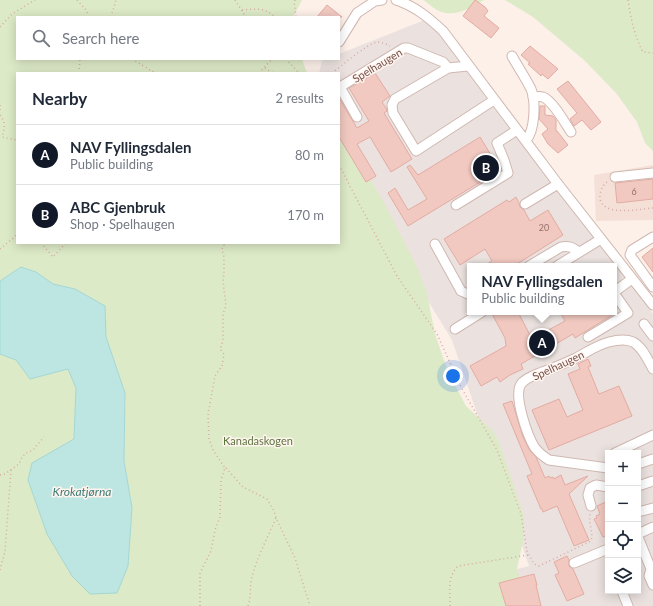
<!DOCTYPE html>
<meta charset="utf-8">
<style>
:root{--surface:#fff;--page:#f2f2f3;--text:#1f2937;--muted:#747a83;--line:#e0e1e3;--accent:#111827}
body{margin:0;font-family:Lato,sans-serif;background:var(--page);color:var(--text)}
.controls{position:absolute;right:12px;bottom:12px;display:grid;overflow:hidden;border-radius:0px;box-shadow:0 2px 10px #0003}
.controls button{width:36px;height:36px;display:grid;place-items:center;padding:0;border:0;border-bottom:1px solid var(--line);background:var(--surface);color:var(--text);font:20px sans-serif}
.you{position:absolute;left:453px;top:376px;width:14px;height:14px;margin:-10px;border:3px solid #fff;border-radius:50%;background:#1a73e8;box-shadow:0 0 0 6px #1a73e833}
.badge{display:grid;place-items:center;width:26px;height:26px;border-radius:50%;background:var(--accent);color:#fff;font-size:13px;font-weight:700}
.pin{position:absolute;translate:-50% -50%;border:2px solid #fff;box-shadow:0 1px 4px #0006}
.popup{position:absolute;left:467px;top:263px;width:150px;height:52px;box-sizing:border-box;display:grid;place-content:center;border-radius:0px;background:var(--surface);filter:drop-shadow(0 1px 3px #0005);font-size:13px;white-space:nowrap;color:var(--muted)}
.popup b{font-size:15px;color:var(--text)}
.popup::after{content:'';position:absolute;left:50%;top:100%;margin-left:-8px;border:8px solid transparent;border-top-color:var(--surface)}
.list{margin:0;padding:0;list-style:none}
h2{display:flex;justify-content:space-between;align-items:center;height:52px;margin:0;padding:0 16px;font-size:17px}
h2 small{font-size:13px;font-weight:400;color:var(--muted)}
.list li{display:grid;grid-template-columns:26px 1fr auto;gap:12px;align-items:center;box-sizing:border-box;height:60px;padding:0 16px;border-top:1px solid var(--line)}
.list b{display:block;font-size:15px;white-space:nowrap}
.list p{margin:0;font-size:13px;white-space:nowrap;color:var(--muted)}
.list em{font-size:13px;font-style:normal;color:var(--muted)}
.icon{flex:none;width:22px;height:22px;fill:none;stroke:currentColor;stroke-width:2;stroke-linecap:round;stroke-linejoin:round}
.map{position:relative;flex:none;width:653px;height:606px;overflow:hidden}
.search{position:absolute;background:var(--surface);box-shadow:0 2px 10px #0003;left:16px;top:16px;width:324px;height:44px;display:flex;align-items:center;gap:10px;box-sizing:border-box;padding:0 14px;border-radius:0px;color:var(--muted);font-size:15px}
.panel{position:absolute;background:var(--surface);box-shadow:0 2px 10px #0003;left:16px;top:72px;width:324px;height:172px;border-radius:0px}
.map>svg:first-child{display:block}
.residential{fill:#f4e0d7}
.industrial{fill:#ebe2df;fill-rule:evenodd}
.green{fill:#ddeac7}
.water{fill:#bde6e2;stroke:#a4d7d3}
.building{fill:#f1c9c1;stroke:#e3aba2}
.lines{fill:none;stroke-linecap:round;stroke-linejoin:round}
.minor-casing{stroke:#d0b8b1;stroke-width:11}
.path{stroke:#d6aba4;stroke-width:1.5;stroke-dasharray:1 3;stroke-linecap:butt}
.minor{stroke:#fff;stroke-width:9}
.labels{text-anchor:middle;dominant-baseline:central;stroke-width:3;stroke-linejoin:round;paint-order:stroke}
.number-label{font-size:9px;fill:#95706a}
.street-label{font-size:11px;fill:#76524d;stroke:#fff5ef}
.park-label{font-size:11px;fill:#5e7541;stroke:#fff5ef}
.water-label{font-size:12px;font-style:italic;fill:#407b76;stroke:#fff5ef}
</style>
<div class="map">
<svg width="653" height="606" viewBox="0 0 653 606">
<rect width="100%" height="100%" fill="#fcf0e9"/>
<!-- residential -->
<polygon class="residential" points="653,165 653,220 596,221 594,175"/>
<!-- industrial -->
<path class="industrial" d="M427,19L637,291L653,314V606H482L484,578L529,566L452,340L339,156V73H319L322,61L327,59H339V54ZM470,266H614V312H470ZM608,453H638V591H608Z"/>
<!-- green -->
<g class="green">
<polygon points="0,0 302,0 293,17 17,17 17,59 302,59 307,73 17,73 17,243 339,243 339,140 365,171 386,206 418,269 427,294 435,334 448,372 466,406 493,431 499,442 524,516 524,536 517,569 529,606 0,606 0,354 16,359 30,379 68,369 76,387 74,439 32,463 132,508 124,461 125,394 106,337 105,306 75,289 53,284 36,272 21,267 0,281"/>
<path d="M423,0H484C471,8 454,18 439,11C433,8 428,3 423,0Z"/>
<polygon points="505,0 653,0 653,151 645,143 637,122 616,93 585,61 533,17"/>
</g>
<!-- water -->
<polygon class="water" points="21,267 36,272 53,284 75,289 105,306 106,337 125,393 124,461 132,508 128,566 117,593 90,594 72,576 47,534 28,480 32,463 74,439 76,388 68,369 30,379 16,360 0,354 0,281"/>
<!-- building -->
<g class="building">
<polygon points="475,0 485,7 488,11 484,16 499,28 491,38 463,16"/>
<polygon points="327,5 342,17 317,17"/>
<polygon points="530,46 558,69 548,79 542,74 541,76 528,64 530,63 521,55"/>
<polygon points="375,73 390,96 382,102 386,108 387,111 384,113 412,159 391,172 370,137 357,144 376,176 366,182 339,137 339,98 357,128 369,121 349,88"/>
<polygon points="568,81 601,122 591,130 582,120 574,126 570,119 577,113 557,89"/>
<polygon points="540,106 545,106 545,115 553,116 556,120 556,131 557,131 568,145 558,153 548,144 542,134 548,129 539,119"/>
<polygon points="480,137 500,170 408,226 388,193 395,188 408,210 427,199 407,167 410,165 418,175"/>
<polygon points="653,179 653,199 617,203 615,183"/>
<polygon points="516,197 519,203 520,207 524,210 530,221 548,210 563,235 514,266 484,266 492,261 485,249 460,265 444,239 507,200 509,202"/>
<polygon points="653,248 653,272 642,257"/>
<polygon points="491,312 518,312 532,339 565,321 560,312 617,312 575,338 573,334 521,364 523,369 510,375 500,382 497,377 481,386 470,366 506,346 505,338"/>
<polygon points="588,359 591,366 588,367 599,394 619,386 632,416 549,450 532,410 559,399 567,417 583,410 568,374 580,369 578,364"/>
<polygon points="512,401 523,437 530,451 536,457 545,478 549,476 550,478 553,477 554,479 561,475 565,485 588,476 569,494 589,540 574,546 557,506 543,512 542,509 541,509 527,476 532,474 503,404"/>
<polygon points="608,501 608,535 603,537 594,519 597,518 596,516 600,514 597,506"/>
<polygon points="567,556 569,560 569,566 573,569 584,594 567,601 555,575 559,573 554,562"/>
<polygon points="534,574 537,585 536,585 541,606 506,606 499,583"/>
</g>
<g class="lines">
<!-- minor casing -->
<g class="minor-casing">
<g id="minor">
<path d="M396,0C415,6 429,18 443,31L558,184L653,305"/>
<polyline points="339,42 357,13 375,1 382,0"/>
<path d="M512,56C518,67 525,77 531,89C536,101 535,131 526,140"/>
<polyline points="448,68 395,99 392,105 393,113 416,151 494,100"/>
<path d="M533,97C536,97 539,96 543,97C553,101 565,123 571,132"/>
<polyline points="357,117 340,87 404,48 408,48 443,62 448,68 468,66"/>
<polyline points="615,177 653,173"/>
<polyline points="525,204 558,184"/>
<polyline points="456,205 508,173 504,160 497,143 517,130"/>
<polyline points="653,237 632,250 630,255 653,287"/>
<polyline points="435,244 461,291 470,295"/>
<path d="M529,266L561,247C569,245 573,248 579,252"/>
<polyline points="557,266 601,239"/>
<polyline points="614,292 632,279"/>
<polyline points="644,324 653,336"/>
<polyline points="455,329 482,312"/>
<polyline points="588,337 628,313 614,293"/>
<polyline points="615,453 653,435"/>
<polyline points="638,464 653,459"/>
<path d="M608,468L549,460C544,457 539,453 535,448C528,437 513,396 521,384C525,378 535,375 542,372C554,368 565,363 576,358C587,352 597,345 609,342C617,340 626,339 633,342C643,347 648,361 653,369"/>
<polyline points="638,486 653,481"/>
<polyline points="591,506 588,495 590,488 596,485 608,487"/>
<polyline points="638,512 653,508"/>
<polyline points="638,534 653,527"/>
<polyline points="638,537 651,569 649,576 653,585"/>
<polyline points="574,563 608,549"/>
<polyline points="622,591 628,606"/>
</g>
</g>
<!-- path -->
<g class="path">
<polyline points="77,0 87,11 88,17"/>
<polyline points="235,0 246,17"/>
<polyline points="295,0 294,2 296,17"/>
<path d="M628,0C631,18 634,36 643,52L653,53"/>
<path d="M242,10C255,9 265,7 275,17"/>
<polyline points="111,17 116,0"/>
<polyline points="0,27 12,14 35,0"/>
<polyline points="132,59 155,73"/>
<polyline points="286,59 299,73"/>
<polyline points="265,68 273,73"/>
<polyline points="79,73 80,59"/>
<polyline points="259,73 272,59"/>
<path d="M332,73C343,65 365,45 377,42C382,42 386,44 390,46"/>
<polyline points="0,105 0,110"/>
<path d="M0,115C6,123 5,128 2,137L17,140"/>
<path d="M339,165L397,276L437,334L461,387L497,450L521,514L527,551L534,564L539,566L591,541C594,533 588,524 590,514"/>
<path d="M607,182C603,185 601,189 600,195C598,218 639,209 653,208"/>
<polyline points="41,243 53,257 66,243"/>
<polyline points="0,249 17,235"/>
<polyline points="226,468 243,487 267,499 274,511 276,518 295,558 310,606"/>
<polyline points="0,475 5,474 19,464 22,457 26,453 33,450 44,437"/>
<polyline points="0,570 5,551 11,470"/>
<polyline points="200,606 200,573 211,551 215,530 220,517 221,480 225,468 213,450 209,439 208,415 215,376 222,366 224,354 220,349 223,341 223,314 226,306 223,281 224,273 224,257 222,249 224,245 222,243"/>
<path d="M248,606C251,598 250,589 251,581C256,559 267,539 276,518"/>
<path d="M450,606C450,591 447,577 458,566L528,555"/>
</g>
<!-- minor -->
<use href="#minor" class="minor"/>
</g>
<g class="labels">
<!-- number labels -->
<g class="number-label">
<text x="634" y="191">6</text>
<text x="544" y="227">20</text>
</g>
<!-- street labels -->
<g class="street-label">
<text transform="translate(377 65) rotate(-31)">Spelhaugen</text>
<text transform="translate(558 365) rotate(-25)">Spelhaugen</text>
</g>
<!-- park labels -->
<g class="park-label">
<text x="258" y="440">Kanadaskogen</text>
</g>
<!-- water labels -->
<g class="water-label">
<text x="82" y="491">Krokatjørna</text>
</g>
</g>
</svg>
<div class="controls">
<button>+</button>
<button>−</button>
<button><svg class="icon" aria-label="locate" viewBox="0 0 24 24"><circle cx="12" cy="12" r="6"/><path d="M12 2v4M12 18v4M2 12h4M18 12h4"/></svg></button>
<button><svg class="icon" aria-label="layers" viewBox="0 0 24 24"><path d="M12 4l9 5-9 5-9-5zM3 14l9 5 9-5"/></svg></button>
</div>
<div class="you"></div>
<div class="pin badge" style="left:542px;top:343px">A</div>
<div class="popup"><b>NAV Fyllingsdalen</b>Public building</div>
<div class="pin badge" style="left:486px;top:168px">B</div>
<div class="search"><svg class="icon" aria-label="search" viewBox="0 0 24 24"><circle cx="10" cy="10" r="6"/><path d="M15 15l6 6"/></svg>Search here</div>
<section class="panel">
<h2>Nearby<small>2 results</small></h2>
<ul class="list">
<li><span class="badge">A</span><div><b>NAV Fyllingsdalen</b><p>Public building</p></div><em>80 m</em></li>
<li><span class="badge">B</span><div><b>ABC Gjenbruk</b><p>Shop · Spelhaugen</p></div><em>170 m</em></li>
</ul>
</section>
</div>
